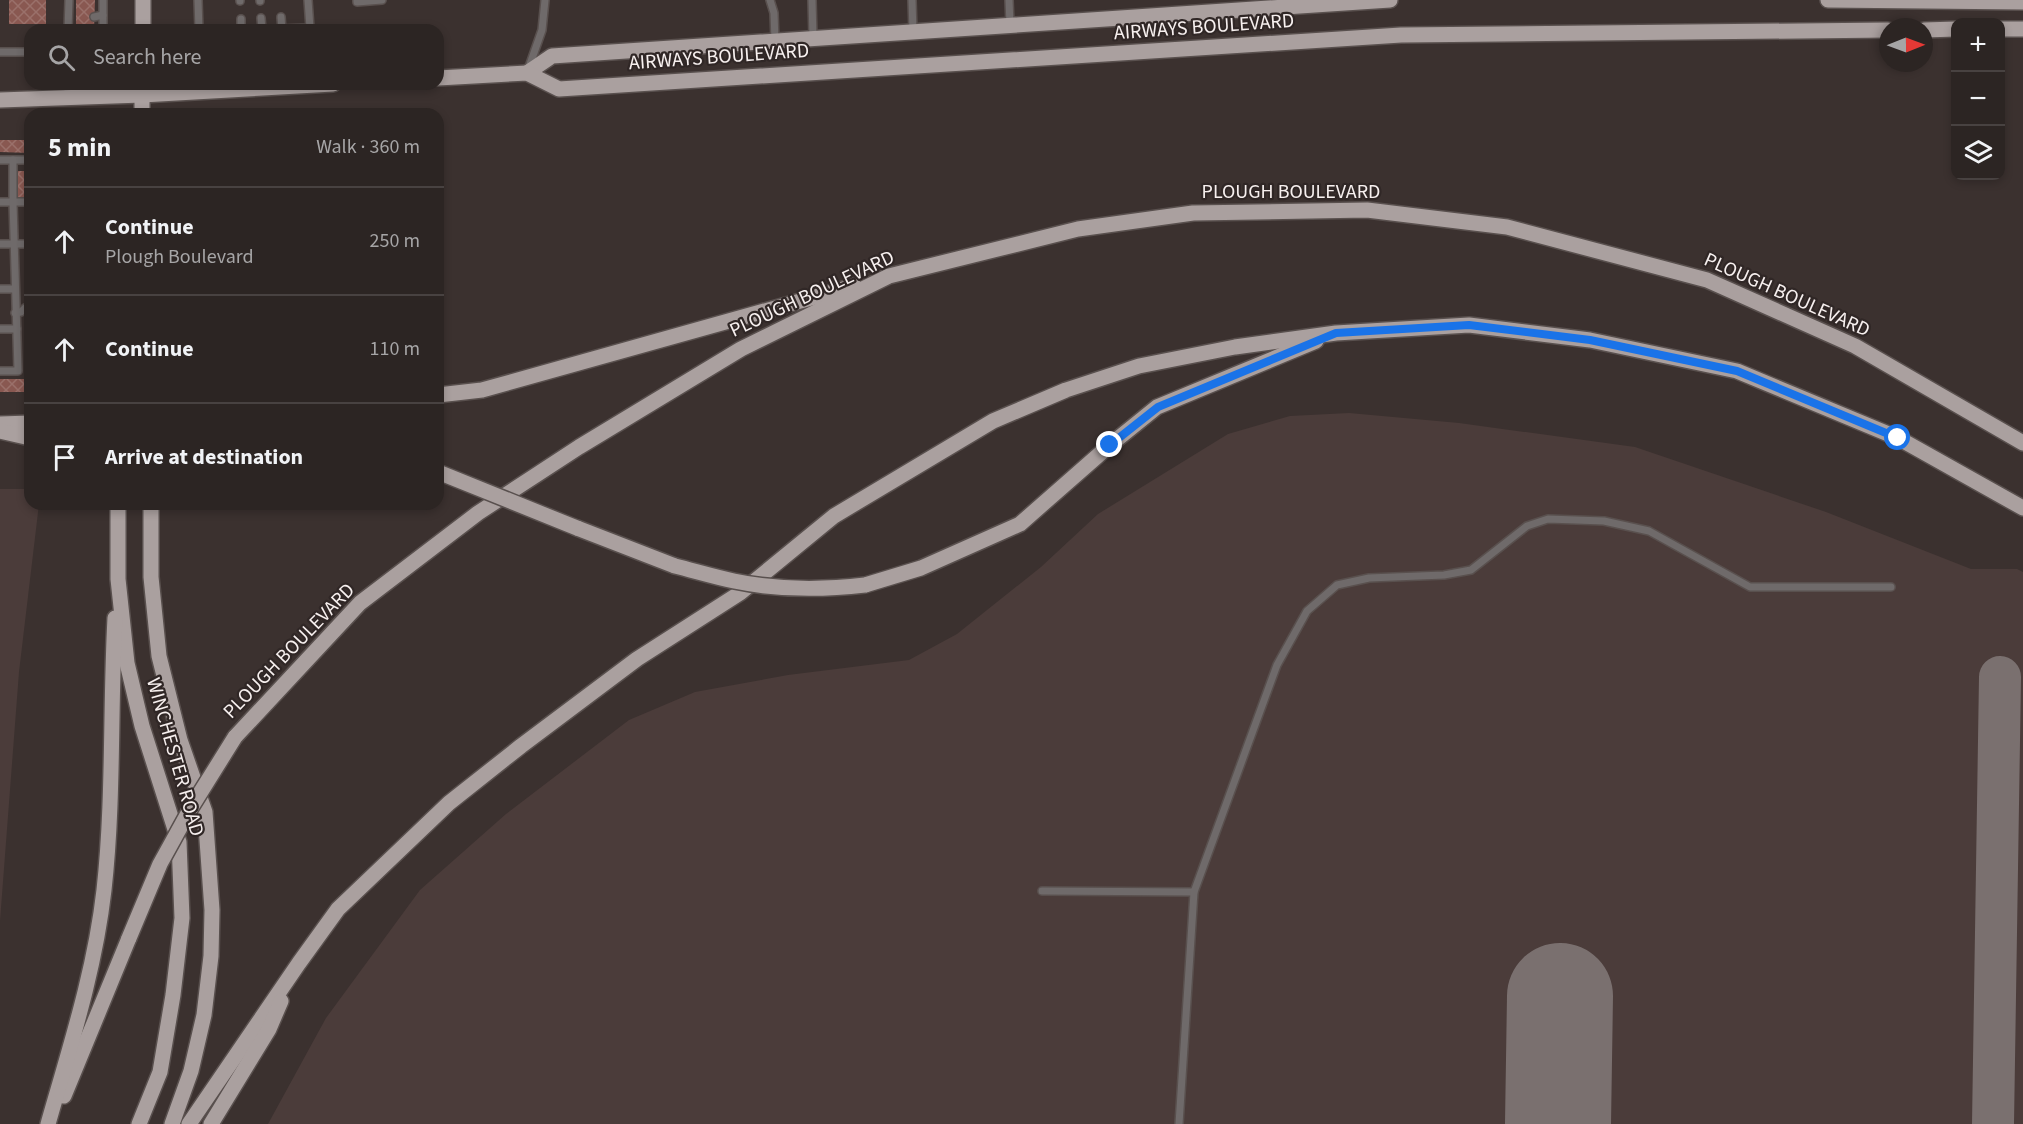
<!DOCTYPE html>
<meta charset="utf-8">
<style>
:root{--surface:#2c2523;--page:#342d2b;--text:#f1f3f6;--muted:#a6a5a6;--line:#484241}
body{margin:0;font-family:"Source Sans 3",sans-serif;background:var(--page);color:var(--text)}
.controls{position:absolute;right:18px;top:18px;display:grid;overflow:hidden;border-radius:12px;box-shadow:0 3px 9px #0003}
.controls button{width:54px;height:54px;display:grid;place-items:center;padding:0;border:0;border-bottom:2px solid var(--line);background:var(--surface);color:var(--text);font:30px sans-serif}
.compass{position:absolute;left:1879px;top:18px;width:54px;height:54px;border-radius:50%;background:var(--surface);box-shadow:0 3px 9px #0003;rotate:89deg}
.stop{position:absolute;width:18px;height:18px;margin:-14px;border:4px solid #1a73e8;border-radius:50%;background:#fff}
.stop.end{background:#1a73e8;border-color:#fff;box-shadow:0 2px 6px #0008}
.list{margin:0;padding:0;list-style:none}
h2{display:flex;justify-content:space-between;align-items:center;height:78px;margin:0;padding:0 24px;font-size:26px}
h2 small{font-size:20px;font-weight:400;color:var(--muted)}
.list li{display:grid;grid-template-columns:39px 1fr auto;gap:18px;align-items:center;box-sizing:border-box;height:108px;padding:0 24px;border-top:2px solid var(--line)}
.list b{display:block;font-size:22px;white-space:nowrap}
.list p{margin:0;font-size:20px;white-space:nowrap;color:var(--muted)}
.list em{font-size:20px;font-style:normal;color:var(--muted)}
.icon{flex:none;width:33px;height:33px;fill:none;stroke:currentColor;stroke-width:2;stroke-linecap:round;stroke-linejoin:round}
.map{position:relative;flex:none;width:2023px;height:1124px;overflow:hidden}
.search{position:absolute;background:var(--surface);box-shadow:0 3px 9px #0003;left:24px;top:24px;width:420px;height:66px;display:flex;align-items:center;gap:15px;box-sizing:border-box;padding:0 21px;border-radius:18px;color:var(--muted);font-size:22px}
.panel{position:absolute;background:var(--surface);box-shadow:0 3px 9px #0003;left:24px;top:108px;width:420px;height:402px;border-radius:18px}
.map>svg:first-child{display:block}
.built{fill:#4b3c3a}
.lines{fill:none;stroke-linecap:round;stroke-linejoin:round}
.taxiway{stroke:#7a706f;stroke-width:42}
.runway{stroke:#7a706f;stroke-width:106}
.building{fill:url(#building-cross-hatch)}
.lane-casing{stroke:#59504e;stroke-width:10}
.primary-casing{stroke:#59504e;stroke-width:18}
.lane{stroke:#6f6a6a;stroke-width:7}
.primary{stroke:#aaa09f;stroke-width:15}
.primary-bridge-casing{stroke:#59504e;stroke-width:18;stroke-linecap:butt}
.primary-bridge{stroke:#aaa09f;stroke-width:15}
.route{stroke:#1a73e8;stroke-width:8}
.labels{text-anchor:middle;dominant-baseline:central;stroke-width:4.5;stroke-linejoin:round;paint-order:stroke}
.street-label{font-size:20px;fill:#f7f0ef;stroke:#302726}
</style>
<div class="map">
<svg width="2023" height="1124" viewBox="0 0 2023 1124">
<defs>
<pattern id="building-cross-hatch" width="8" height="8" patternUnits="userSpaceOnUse" patternTransform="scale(1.5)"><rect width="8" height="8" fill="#895851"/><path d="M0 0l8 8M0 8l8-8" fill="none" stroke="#9a706a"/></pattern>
</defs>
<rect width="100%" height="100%" fill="#3b312f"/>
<!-- built -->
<g class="built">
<polygon points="1349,413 1459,423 1635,447 1826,512 1971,569 2017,569 2023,572 2023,1124 268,1124 326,1018 420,890 506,814 629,720 695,692 788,675 909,660 957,634 1041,567 1098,514 1228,434 1290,416"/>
<polygon points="0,489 30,489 30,504 39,504 19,672 0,921"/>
</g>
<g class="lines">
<!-- taxiway -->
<polyline class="taxiway" points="1993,1124 2000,677"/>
<!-- runway -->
<polyline class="runway" points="1558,1124 1560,996"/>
</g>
<!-- building -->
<g class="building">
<rect x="9" y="0" width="37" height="24"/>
<polygon points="76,0 95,0 94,30 76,30"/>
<polygon points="0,140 30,140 30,153 0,152"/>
<rect x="18" y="171" width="12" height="26"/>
<polygon points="26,247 30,247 30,293 27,293"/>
<polygon points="27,296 30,296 30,321 28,321"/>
<rect x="26" y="322" width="4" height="12"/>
<rect x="0" y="379" width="30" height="13"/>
</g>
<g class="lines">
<!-- lane casing -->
<g class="lane-casing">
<g id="lane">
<polyline points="198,0 199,30"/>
<polyline points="240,0 240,1"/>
<polyline points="260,0 260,1"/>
<polyline points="357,0 357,2 382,0"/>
<polyline points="770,0 774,13 775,41"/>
<polyline points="812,0 813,38"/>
<polyline points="912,0 913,32"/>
<polyline points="1009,0 1010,24"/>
<polyline points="94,17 103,15"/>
<polyline points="281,17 282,30"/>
<polyline points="261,18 262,29"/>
<polyline points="241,19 241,30"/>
<polyline points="68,30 69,0"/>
<polyline points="103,30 103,0"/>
<polyline points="244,30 310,28 308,0"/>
<polyline points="0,52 30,52"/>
<polyline points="529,67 542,30 545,0"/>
<polyline points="68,84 68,98"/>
<polyline points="0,160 30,160"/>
<polyline points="0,202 13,202 13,160"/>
<polyline points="0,244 30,244"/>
<polyline points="0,289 15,289"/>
<polyline points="15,313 21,312 25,308 27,308"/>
<polyline points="0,329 17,329"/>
<polyline points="0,371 18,371 13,202 30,202"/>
<polyline points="1042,891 1194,892"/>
<polyline points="1179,1124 1194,892 1277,665 1307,611 1337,585 1369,578 1444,575 1471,570 1527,526 1548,519 1604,521 1649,531 1750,587 1891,587"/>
</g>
</g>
<!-- primary casing -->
<g class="primary-casing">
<g id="primary">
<polyline points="1828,0 2023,2"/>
<polyline points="2000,29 2023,29"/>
<polyline points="143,30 143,0"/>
<polyline points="1924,30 1956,29"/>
<polyline points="527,73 552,56 1390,0"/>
<polyline points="438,78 527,73 559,89 1401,35 1888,30"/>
<polyline points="0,100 142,95 333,84"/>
<polyline points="142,114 142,84"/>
<polyline points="438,395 482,390 854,286"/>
<polyline points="0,424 30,423"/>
<polyline points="0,431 30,438"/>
<polyline points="118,504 118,579 127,663 142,726 179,842 182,918 173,995 160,1072 139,1124"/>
<polyline points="151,504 151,577 159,656 180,740 205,812 212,910 211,956 204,1015 191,1071 172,1124"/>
<polyline points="577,528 675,566"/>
<polyline points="865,585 921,568 1020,524 1110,445 1157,407 1316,341"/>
<polyline points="235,737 360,603 478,513 579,447 741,349 889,276 1078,229 1193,213 1367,210 1507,227 1707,280 1855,346 2023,443"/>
<polyline points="64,1096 129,938"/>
<path d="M48,1124C70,1047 95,970 104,890C114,800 110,708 115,618"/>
<polyline points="189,1124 299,963 338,909 449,803 521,746 637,659 740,593 834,516 993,421 1066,390 1139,366 1235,347 1336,333 1469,325 1590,340 1737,371 1898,438 2023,508"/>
<polyline points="211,1124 269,1029 281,1001"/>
</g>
</g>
<!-- lane -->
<use href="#lane" class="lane"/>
<!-- primary -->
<use href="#primary" class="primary"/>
<!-- primary-bridge casing -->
<g class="primary-bridge-casing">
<g id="primary-bridge">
<polyline points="438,472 577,528"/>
<path d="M675,566C695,571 715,577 734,581C777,590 822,590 865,585"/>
<polyline points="129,938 160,864 192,806 235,737"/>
</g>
</g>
<!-- primary-bridge -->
<use href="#primary-bridge" class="primary-bridge"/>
</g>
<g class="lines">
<!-- route -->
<polyline class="route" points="1110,445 1158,407 1336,333 1469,325 1590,340 1737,371 1898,438"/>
</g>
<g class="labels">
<!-- street labels -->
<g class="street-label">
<text transform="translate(1204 27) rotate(-4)">AIRWAYS BOULEVARD</text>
<text transform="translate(719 57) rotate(-4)">AIRWAYS BOULEVARD</text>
<text x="1291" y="192">PLOUGH BOULEVARD</text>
<text transform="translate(812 294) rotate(-25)">PLOUGH BOULEVARD</text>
<text transform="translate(1787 295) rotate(24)">PLOUGH BOULEVARD</text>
<text transform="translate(289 651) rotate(-46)">PLOUGH BOULEVARD</text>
<text transform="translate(175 757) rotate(74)">WINCHESTER ROAD</text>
</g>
</g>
</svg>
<div class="controls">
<button>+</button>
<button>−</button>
<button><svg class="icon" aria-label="layers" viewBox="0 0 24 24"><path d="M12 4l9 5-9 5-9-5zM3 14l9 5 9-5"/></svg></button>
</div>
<svg class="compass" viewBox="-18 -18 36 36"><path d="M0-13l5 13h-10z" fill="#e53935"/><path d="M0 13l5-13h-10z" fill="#a6a5a6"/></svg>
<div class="stop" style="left:1898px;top:438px"></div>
<div class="stop end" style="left:1110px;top:445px"></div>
<div class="search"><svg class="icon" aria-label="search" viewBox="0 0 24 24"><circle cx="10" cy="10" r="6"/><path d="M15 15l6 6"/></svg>Search here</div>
<section class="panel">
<h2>5 min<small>Walk · 360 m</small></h2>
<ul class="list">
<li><svg class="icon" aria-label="ahead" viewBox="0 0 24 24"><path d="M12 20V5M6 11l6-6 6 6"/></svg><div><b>Continue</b><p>Plough Boulevard</p></div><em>250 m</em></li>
<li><svg class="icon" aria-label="ahead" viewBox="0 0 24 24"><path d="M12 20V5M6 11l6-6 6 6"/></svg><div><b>Continue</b></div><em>110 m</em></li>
<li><svg class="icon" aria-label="arrive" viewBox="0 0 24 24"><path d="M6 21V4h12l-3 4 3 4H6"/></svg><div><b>Arrive at destination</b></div></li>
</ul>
</section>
</div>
